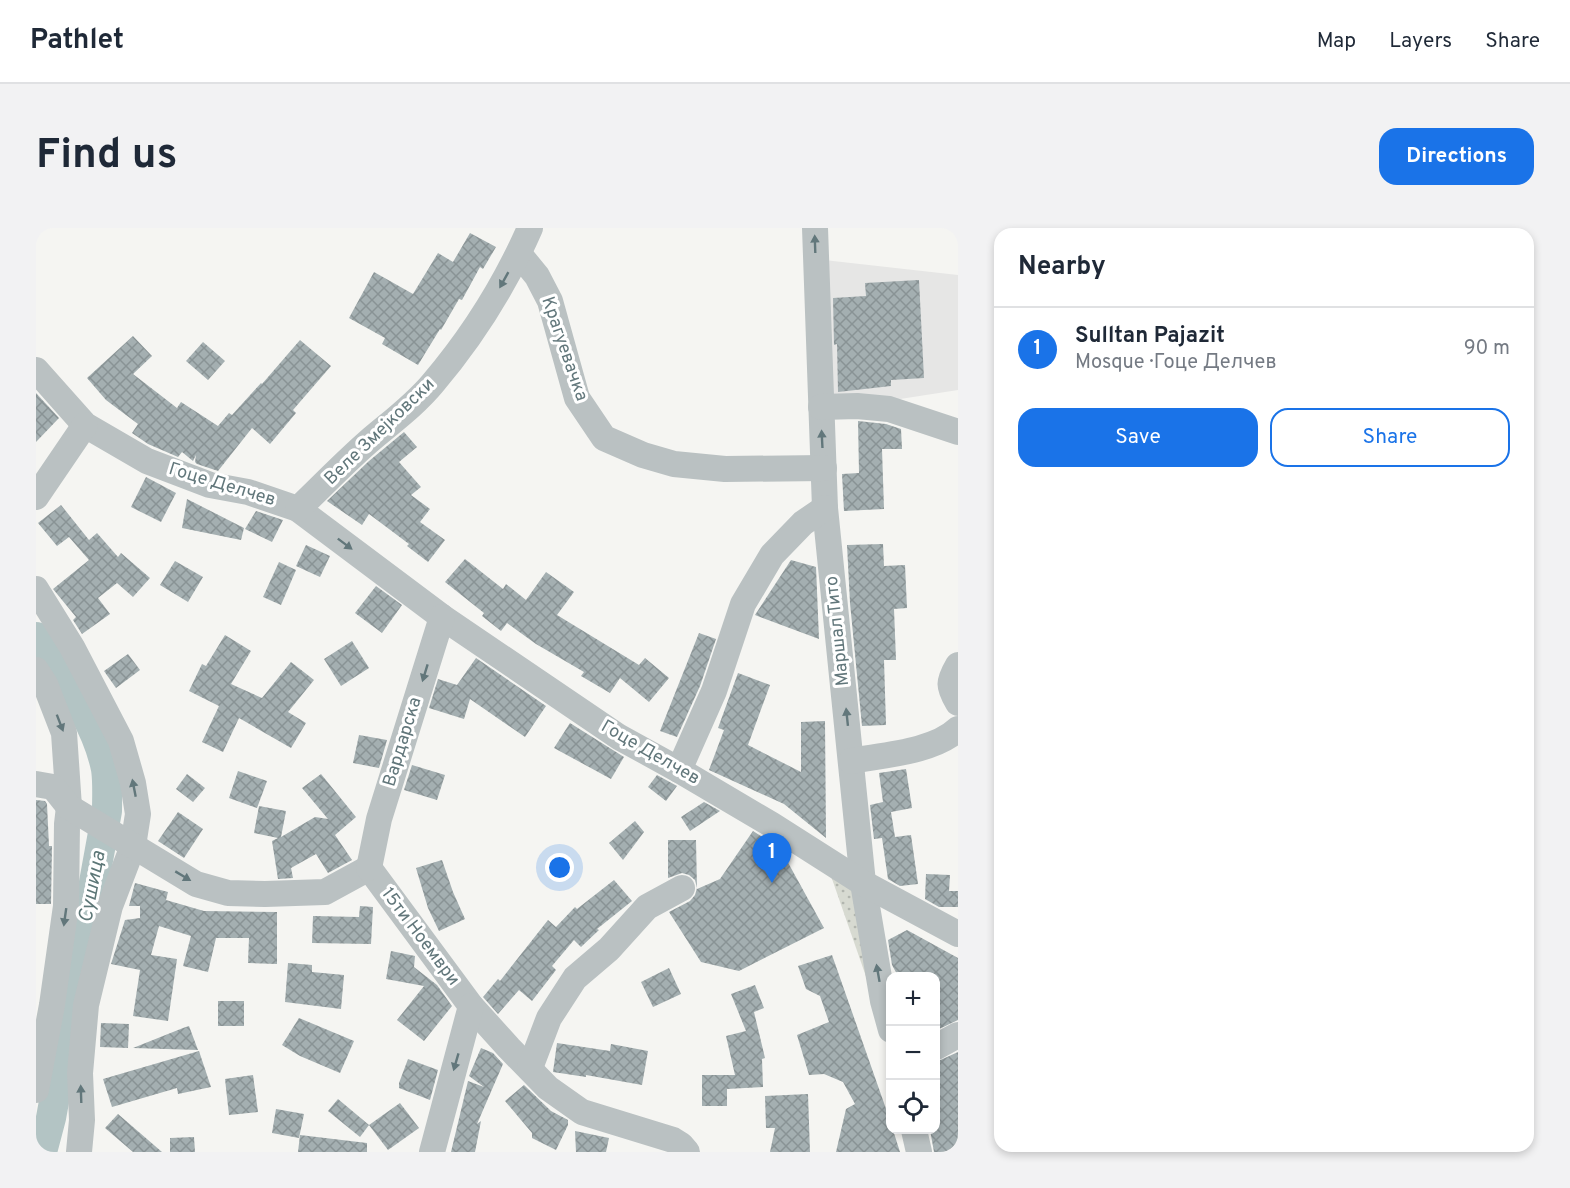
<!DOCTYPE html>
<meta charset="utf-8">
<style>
:root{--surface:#fff;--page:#f2f2f3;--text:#1f2937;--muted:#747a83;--line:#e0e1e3;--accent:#1a73e8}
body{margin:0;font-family:Overpass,sans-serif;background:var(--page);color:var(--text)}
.controls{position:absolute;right:18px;bottom:18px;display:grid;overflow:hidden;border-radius:12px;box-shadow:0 3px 9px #0003}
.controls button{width:54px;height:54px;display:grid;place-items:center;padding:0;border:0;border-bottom:2px solid var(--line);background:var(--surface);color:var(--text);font:30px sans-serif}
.you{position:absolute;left:524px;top:640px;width:21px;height:21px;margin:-15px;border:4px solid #fff;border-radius:50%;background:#1a73e8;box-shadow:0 0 0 9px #1a73e833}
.badge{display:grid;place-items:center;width:39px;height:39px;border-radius:50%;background:var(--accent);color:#fff;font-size:20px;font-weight:700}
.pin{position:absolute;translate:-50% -50px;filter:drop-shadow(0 2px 3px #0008)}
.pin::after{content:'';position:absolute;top:32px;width:21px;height:18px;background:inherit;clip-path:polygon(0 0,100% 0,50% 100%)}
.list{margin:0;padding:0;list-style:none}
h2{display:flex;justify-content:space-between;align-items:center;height:78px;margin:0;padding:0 24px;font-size:26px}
h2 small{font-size:20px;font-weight:400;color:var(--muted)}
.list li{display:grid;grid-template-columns:39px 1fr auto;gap:18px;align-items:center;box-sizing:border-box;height:84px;padding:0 24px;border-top:2px solid var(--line)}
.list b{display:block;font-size:22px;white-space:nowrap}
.list p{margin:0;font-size:20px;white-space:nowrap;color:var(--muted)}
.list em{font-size:20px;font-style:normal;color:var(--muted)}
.actions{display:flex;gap:12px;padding:18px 24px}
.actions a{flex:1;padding:14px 0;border:2px solid var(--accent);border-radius:18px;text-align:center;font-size:21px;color:var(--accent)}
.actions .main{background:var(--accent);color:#fff}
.icon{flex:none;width:33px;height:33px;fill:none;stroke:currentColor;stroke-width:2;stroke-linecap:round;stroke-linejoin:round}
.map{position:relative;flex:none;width:922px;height:924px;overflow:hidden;border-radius:18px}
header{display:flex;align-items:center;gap:36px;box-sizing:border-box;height:84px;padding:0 30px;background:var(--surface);border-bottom:2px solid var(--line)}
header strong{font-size:28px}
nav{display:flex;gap:33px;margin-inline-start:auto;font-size:21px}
.intro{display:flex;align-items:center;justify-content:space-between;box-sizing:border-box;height:144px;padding:0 36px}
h1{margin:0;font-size:42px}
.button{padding:15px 27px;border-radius:18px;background:var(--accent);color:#fff;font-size:21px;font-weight:700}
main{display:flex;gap:36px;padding:0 36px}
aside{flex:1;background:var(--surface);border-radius:18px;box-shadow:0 3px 9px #0003}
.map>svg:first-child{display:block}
.built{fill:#e6e6e5}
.park{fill:url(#park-dots)}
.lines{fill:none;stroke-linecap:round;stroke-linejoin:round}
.river{stroke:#b3c4c4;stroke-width:30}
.building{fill:url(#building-cross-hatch)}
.minor{stroke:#bac1c2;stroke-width:26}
.oneway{fill:#62777b}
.labels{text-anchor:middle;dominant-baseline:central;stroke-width:6;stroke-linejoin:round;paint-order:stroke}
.street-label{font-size:18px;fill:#62777b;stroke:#fff}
.water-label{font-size:20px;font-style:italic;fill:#5d7777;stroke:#fff}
</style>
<header>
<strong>Pathlet</strong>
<nav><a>Map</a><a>Layers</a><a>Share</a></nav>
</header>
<div class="intro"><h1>Find us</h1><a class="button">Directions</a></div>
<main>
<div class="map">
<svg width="922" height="924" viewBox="0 0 922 924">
<defs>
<pattern id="park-dots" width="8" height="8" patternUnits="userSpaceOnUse" patternTransform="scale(1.5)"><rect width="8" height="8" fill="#d7dad1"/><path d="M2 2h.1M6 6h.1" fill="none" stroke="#b2b6af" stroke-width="1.8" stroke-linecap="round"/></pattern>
<pattern id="building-cross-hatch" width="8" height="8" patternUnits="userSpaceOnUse" patternTransform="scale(1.5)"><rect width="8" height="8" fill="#a4afb1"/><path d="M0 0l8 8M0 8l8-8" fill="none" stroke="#899395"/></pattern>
</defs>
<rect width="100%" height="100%" fill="#f5f5f2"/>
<!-- built -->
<polygon class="built" points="788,32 922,47 922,162 845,174 794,178"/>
<!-- park -->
<polygon class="park" points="795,648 822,659 842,783"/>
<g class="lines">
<!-- river -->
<path class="river" d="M0,409C27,450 60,492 70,541C72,554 71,570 71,583L15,890L6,924"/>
</g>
<!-- building -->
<g class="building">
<polygon points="434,5 460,19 447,41 444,39 426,72 423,71 405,102 404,101 382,137 346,116 349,110 313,90 338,44 377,66 402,25 417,34"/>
<polygon points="883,52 888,150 855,152 855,158 802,164 801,116 798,117 797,70 830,68 829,55"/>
<polygon points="97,108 116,128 97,146 141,180 145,174 182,198 193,185 196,187 225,155 226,156 264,112 295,138 257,182 260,185 234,216 216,200 182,243 161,236 159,234 160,227 157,233 146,224 142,229 112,216 96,205 102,196 70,172 51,150"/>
<polygon points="167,114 189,133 172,152 150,133"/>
<polygon points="0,165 23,190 0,214"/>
<polygon points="822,193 850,196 865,201 866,221 846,221 848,281 808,283 806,246 823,245"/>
<polygon points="368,204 381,219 363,234 385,259 375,267 394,281 384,294 409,312 392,334 371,318 373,316 333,286 326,297 291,273 333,233"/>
<polygon points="110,249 140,265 125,294 95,279"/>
<polygon points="151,271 208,300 205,312 146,300"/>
<polygon points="25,277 53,312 61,305 82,329 85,325 114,350 97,369 81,355 62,370 74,386 46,406 37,392 40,389 17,361 53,332 33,309 21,318 2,295"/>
<polygon points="220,283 247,292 236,314 209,301"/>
<polygon points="847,316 848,338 869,337 871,380 858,381 860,432 848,432 850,497 826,498 814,375 811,317"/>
<polygon points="270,317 294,328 284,349 260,338"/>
<polygon points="429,331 467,361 470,356 490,372 510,344 538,364 521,387 603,437 609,430 633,450 613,474 584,450 574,465 545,448 548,444 500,416 471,395 465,403 446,388 448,385 409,354"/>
<polygon points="755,332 780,339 783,411 719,387"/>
<polygon points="139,333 167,349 152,374 124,357"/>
<polygon points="243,334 260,342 245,377 227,369"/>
<polygon points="340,358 366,377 346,405 319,385"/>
<polygon points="663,405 680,411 664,458 641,509 624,503"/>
<polygon points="189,407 215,423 195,456 226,470 255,434 278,452 252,484 270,495 255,520 203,490 187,524 166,514 183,478 153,463 166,436 170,438"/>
<polygon points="316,413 333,440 305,458 288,431"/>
<polygon points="92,426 104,442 80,460 68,443"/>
<polygon points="440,430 510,478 489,509 434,471 428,491 393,480 402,451 421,457"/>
<polygon points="702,445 734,457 712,517 765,544 765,494 789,493 790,610 748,576 673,542 688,502 682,500"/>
<polygon points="534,495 588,529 575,551 518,520"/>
<polygon points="323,507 351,512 343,540 317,535"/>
<polygon points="376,537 409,547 401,572 368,562"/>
<polygon points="870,541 876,580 855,584 859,609 875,607 882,656 864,658 852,651 846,610 838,611 834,577 847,574 843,545"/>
<polygon points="202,543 231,553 221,580 193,570"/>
<polygon points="151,546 169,560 157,574 140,561"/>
<polygon points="285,546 320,589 299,607 316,632 292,645 280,626 255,640 257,650 242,651 236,613 242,610 218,605 223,578 250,583 245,609 279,589 292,591 266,560"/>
<polygon points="621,547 641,558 630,573 612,559"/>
<polygon points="0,572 9,573 11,576 13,618 16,618 15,676 0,676"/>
<polygon points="668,574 684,583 654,603 645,589"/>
<polygon points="142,584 167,601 148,630 122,613"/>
<polygon points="599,593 608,604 587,632 573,615"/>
<polygon points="717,603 744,620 788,700 703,743 665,734 633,684 654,673 659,667 661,660 659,652 653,647 646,645 632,650 632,612 660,612 661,661 684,651"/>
<polygon points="406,632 417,664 429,691 403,703 392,680 380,640"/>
<polygon points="890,646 914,647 913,663 922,663 922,679 903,679 889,671"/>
<polygon points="578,652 596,673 561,701 563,702 545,719 538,712 516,738 520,742 496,773 483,762 462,786 447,769 462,751 464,753 512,692 520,699 539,679 541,681"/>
<polygon points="99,655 132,664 130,672 168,683 241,684 241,736 212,735 213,710 180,710 172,744 147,738 155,708 123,698 115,727 141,731 132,793 97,788 104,742 75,736 89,692 104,690 104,678 93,678"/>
<polygon points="324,678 337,679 335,716 276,715 277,688 323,689"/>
<polygon points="871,702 922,730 922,792 901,802 900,748 862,748 856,737 852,712"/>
<polygon points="355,723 379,728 378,739 401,757 416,778 388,813 361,792 388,758 350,751"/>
<polygon points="796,727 855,895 855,902 857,902 864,924 800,924 810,881 819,876 807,854 788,846 773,847 761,807 793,794 784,768 770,761 762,738"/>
<polygon points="252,735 276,737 276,744 308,747 305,781 249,774"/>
<polygon points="633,740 645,766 617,779 605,754"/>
<polygon points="719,757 728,780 718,784 729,830 726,831 727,859 691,861 691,878 666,878 666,847 699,847 690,808 710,803 695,766"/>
<rect x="182" y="773" width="26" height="25"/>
<polygon points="263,790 318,813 304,845 264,828 246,817"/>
<polygon points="65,795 93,796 92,820 64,819"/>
<polygon points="153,798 162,822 97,820 147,800"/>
<polygon points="521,815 574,823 575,816 612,823 606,857 550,847 550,849 517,844"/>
<polygon points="445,820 457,825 467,836 441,896 445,893 439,924 415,924 432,853 448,859 433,848"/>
<polygon points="163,823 175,859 142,866 141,860 76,879 67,851"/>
<polygon points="922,824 922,924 898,924 894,902 900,902 900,834"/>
<polygon points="372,831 402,842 394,872 363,860 363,855"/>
<polygon points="217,847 222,884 193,887 189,851"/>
<polygon points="488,857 515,883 532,892 532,897 520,922 496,910 496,905 469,873"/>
<polygon points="772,866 774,924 734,924 739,900 730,900 729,868"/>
<polygon points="302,871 333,897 324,909 292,883"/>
<polygon points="364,875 383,900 352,922 333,897"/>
<polygon points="240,881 268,886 263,910 236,905"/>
<polygon points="82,886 126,924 97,924 69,900"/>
<polygon points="539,903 573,910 570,924 540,924"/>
<polygon points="264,907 331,915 331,924 262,924"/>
<polygon points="158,909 159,924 134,924 134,910"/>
</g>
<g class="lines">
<!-- minor -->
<g class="minor">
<polyline points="779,0 789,280 827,655 847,773 855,802"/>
<polyline points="483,26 501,48 514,73 541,170 568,210 607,227 638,236 689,241 788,240"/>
<polyline points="0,142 49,197 111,233 174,257 212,264 262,281 406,389 583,509 643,542 736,597 827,655 922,706"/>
<polyline points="785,179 821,178 853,181 922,204"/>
<polyline points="0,269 49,197"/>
<path d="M262,281C285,259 308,235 332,214C354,195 378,178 397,155C437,108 469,57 494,0"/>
<polyline points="0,361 36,419 85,513 97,555 102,586 97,618 74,678 50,777 44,845 46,892 43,924"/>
<path d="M922,437C912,454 912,458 922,475"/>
<polyline points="0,442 9,456 28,505 33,579 31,596 30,678 16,777 0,862"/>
<path d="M815,533C847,527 898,524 922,501"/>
<polyline points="643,542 678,463 707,376 736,327 767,295 789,280"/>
<polyline points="0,556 17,559 33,579 160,656 192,665 229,666 289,664 333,640"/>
<polyline points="333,640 435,778 473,820 512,860 546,884 637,912 645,917 651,924"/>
<polyline points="333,640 343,591 406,389"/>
<polyline points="900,819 922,807"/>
<polyline points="494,840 513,790 539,750 573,721 611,679 646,660"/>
<polyline points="878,902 883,924"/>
<polyline points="396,924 435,778"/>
</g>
</g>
<!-- one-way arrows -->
<defs><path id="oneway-solid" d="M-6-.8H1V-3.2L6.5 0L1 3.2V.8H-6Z" transform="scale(1.5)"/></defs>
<g class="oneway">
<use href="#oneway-solid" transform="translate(779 16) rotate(-92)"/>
<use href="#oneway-solid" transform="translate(468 52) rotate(119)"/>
<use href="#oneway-solid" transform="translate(786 211) rotate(-93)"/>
<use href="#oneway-solid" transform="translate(309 316) rotate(37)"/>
<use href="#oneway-solid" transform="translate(389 445) rotate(107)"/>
<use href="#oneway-solid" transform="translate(811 489) rotate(-96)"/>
<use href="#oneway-solid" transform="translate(24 495) rotate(69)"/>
<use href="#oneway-solid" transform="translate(98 560) rotate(-101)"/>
<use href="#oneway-solid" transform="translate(147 648) rotate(31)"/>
<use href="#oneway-solid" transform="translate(29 689) rotate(98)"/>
<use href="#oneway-solid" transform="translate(842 745) rotate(-100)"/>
<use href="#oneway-solid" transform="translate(420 834) rotate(106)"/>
<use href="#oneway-solid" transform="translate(45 866) rotate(-92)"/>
</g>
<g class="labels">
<!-- street labels -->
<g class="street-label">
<text transform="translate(528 121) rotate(71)">Крагуевачка</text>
<text transform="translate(344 204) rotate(-44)">Веле Змејковски</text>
<text transform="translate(186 257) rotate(17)">Гоце Делчев</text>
<text transform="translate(802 403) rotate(-96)">Маршал Тито</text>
<text transform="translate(367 514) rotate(-73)">Вардарска</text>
<text transform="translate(614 525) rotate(30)">Гоце Делчев</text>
<text transform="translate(384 709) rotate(53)">15ти Ноември</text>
</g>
<!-- water labels -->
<g class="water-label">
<text transform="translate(57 659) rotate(-79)">Сушица</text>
</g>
</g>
</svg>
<div class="controls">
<button>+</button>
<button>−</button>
<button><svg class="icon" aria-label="locate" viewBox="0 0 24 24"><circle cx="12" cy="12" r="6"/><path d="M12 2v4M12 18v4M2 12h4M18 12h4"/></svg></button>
</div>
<div class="you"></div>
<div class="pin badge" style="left:736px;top:655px">1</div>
</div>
<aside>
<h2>Nearby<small></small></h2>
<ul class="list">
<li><span class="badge">1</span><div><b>Sulltan Pajazit</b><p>Mosque · Гоце Делчев</p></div><em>90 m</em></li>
</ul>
<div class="actions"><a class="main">Save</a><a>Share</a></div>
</aside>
</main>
